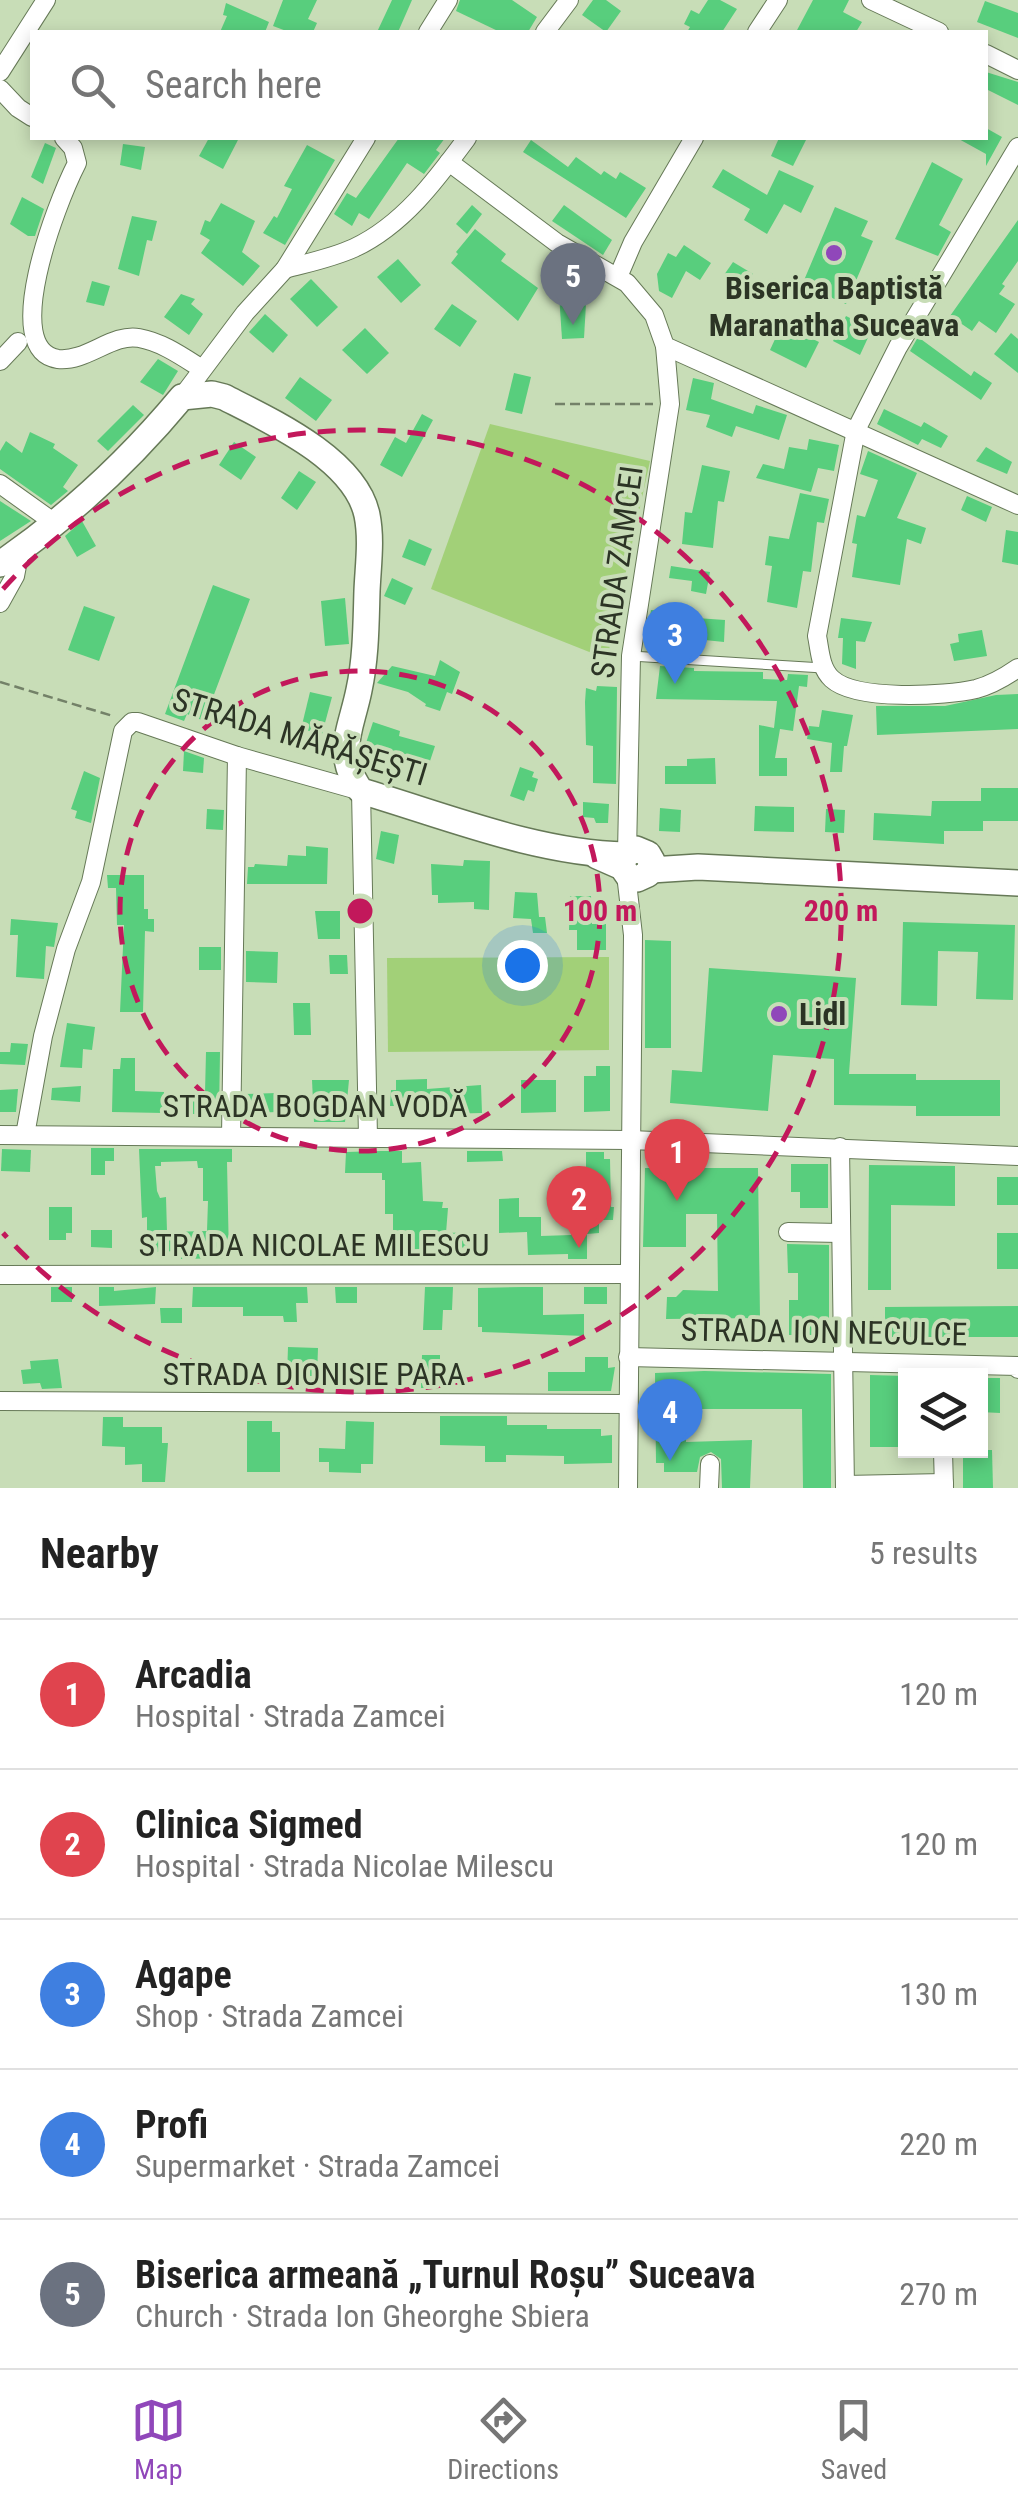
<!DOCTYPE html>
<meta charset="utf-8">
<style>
:root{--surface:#fff;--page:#f6f6f6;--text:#222;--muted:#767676;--line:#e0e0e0;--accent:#9047ba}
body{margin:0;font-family:"Roboto Condensed",sans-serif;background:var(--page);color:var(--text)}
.controls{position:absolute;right:30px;bottom:30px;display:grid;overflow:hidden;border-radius:0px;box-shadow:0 5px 15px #0003}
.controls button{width:90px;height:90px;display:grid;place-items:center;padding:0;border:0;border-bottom:2px solid var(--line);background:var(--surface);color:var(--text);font:50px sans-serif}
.you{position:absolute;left:522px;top:965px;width:35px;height:35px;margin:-25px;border:8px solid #fff;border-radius:50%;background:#1a73e8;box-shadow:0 0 0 15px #1a73e833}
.badge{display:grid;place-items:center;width:65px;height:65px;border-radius:50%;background:var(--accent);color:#fff;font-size:32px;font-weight:700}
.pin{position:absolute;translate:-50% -82px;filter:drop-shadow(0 2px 5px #0008)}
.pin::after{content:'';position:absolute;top:52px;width:35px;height:30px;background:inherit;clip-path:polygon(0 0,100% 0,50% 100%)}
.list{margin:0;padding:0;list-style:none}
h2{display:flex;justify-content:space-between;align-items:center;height:130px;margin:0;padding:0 40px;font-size:42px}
h2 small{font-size:32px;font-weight:400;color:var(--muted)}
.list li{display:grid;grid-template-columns:65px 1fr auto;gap:30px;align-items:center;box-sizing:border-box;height:150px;padding:0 40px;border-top:2px solid var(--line)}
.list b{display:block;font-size:38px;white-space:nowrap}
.list p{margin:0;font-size:32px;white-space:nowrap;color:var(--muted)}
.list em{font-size:32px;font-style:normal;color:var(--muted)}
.icon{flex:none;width:55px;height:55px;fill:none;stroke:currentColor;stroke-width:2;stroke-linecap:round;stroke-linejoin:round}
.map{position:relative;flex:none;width:1018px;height:1488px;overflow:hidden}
.search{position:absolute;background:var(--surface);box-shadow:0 5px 15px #0003;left:30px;right:30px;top:30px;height:110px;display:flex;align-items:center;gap:25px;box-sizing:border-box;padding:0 35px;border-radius:0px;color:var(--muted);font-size:38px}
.sheet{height:880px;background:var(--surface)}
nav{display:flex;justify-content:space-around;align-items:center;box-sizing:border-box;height:140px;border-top:2px solid var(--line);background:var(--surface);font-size:28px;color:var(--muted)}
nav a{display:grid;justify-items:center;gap:5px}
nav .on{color:var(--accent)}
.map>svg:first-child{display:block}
.green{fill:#a2d078}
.building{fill:#58ce7d;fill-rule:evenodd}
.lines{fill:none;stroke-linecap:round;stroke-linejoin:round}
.lane-casing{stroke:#667957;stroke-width:11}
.street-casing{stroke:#667957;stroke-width:20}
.secondary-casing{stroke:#667957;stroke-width:28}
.path{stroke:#738168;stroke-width:2.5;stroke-dasharray:10 5;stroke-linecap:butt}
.lane{stroke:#fff;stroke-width:9}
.street{stroke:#fff;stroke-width:18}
.secondary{stroke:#fff;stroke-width:25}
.ring{fill:none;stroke:#c2185b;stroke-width:5;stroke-dasharray:18 12}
.poi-dot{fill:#9047ba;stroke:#c8ddb7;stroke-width:4}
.labels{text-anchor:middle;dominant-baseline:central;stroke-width:8;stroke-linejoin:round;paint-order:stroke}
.poi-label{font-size:32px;font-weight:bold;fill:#2c3425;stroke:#c8ddb7}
.street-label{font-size:32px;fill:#2c3425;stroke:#c8ddb7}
.centre{fill:#c2185b;stroke:#c8ddb7;stroke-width:5}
.ring-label{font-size:30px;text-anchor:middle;font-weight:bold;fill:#c2185b;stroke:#c8ddb7;stroke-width:8;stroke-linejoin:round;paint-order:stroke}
</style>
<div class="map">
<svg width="1018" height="1488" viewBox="0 0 1018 1488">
<rect width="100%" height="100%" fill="#c8ddb7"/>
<!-- green -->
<g class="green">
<polygon points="490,424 650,461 607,659 431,589"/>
<polygon points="609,957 609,1050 388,1052 387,958"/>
</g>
<!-- building -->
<g class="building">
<polygon points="283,0 317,0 308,19 317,23 313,32 289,32 273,26"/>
<polygon points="392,0 412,0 398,32 377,32"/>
<polygon points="460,0 512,0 537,17 528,32 500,32 456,11"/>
<polygon points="593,0 606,0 621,11 606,32 582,15"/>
<polygon points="708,0 720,0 737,9 722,32 687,32 690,27 684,24 691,10 699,14"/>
<polygon points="813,0 849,0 843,12 862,22 856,32 796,32"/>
<polygon points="985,1 1018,13 1018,38 977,22"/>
<polygon points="226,3 269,22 265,32 220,32 227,16 223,15"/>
<polygon points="986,72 1018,82 1018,105 986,89"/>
<polygon points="986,128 1002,137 986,166 986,154 957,138 986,138"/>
<polygon points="209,138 239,138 223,169 199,156"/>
<polygon points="399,138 445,138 436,150 440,153 424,174 407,163 369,219 359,213 352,226 334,214 347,193 356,198"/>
<polygon points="779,138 807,138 793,166 771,156"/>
<polygon points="531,140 568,167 576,157 601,175 604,171 616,179 620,172 646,188 626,218 523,152"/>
<polygon points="45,143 56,148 43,184 31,177"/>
<polygon points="123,144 145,147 141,170 120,165"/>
<polygon points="307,145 335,160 285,245 263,233 274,216 277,218 292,189 284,186"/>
<polygon points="932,162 963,179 939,225 951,232 938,256 895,239"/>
<polygon points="723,169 767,195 779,170 814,186 801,213 784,204 767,234 744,220 750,209 712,187"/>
<polygon points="22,197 44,209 35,236 28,236 10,224"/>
<polygon points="221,203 255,221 242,252 260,266 243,286 201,253 210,240 200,234 205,220 210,222"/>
<polygon points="472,205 482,214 467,234 456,224"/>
<polygon points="564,205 612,240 603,255 552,221"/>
<polygon points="835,207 868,221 861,236 873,241 846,304 802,285"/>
<polygon points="132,216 157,221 152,241 147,240 139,276 118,269"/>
<polygon points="1018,220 1018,261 1002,284 1005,286 999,294 1015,304 996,333 979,321 972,331 950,316"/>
<polygon points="475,229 506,254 501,261 538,288 518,321 451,263 458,254 456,252"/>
<polygon points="684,245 711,263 700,280 686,271 672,298 659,291 657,274 668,253 676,257"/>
<polygon points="398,259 421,285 401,303 377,277"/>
<polygon points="733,262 753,274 744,288 724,275"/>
<polygon points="311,279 338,307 317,327 290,299"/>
<polygon points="92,281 110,286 104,306 86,302"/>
<polygon points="568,285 580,288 586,304 584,338 562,339 559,294"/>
<polygon points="181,294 195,299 191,304 203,314 189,335 164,317"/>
<polygon points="452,304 477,321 460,347 434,329"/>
<polygon points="265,314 288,335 273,353 249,332"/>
<polygon points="846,316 872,329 860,355 833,341"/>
<polygon points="782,324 819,342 806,368 770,350"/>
<polygon points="365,328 389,353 367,374 342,350"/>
<polygon points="1011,333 1018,339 1018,373 994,354"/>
<polygon points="918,337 971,376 974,371 992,383 981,400 910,351"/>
<polygon points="158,359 178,371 163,395 140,382"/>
<polygon points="514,373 531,377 522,414 505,410"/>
<polygon points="300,377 332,400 316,421 285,398"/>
<polygon points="693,378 714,383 711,399 753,414 756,405 787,415 779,440 736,426 732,437 706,427 710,415 686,410"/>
<polygon points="133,405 144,415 108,451 97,441"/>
<polygon points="884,409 921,427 924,422 948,436 941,448 922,439 918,445 877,424"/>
<polygon points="422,414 433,420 402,477 380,465 395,437 406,443"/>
<polygon points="30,432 55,444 53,448 78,465 63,487 68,491 51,505 0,469 0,451 6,441 22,453"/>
<polygon points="809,439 839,445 834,471 818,468 811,492 756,478 763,464 784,469 789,447 807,450"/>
<polygon points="234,442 256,457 241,480 219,465"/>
<polygon points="986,447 1012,462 1007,474 976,461"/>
<polygon points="868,451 917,473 897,518 926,528 921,544 907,539 900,585 852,577 857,544 852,543 857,515 865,517 878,480 860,474"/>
<polygon points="702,465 730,471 724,502 718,501 713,548 682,544 685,512 692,513"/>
<polygon points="299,471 316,482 297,510 281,498"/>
<polygon points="800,493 829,499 824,523 817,522 811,572 803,571 797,608 767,602 772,566 765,565 769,536 789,539"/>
<polygon points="967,496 992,507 986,522 961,510"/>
<polygon points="0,501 31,521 0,541"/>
<polygon points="82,521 96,546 77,557 65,536"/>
<polygon points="1006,530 1018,532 1018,565 1002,562"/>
<polygon points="409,539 432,549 425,566 402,557"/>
<polygon points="671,566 710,572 706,594 691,591 692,581 669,578"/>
<polygon points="392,578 413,588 405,605 384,596"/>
<polygon points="213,585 250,599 204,721 187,714 184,721 165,714"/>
<polygon points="345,598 349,644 325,646 321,601"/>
<polygon points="84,606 115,617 99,661 68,650"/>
<polygon points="651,610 682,613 682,617 725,620 724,642 647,634"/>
<polygon points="841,618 872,622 865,642 856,641 856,669 842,664 843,638 838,638"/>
<polygon points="982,630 987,656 954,661 950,644 959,642 958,634"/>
<polygon points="440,660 460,672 452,694 447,692 440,711 425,706 426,704 408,692 377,683 392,666 435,676"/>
<polygon points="660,666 694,668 694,671 763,672 763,679 787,680 788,674 808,675 807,687 799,686 793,731 780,729 775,758 787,758 787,776 759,776 759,725 774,728 777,701 656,699"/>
<polygon points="597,686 617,687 616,784 593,783 593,746 586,745 585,702 586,688 596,691"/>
<polygon points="310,692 332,697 322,734 301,729"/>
<polygon points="1018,694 1018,729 877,735 876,706 945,706 996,695"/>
<polygon points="822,710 853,715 847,746 844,746 842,772 830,772 832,743 807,739 809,726 819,727"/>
<polygon points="373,722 400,731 399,736 435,746 428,767 410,763 411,757 366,743"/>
<polygon points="184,751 204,758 203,773 183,771"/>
<polygon points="715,758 716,784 665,784 665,766 687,766 687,759"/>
<polygon points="520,767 534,772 532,777 538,779 534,792 528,790 524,801 510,796"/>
<polygon points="84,771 100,778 91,823 75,818 77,811 71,809"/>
<polygon points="981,788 1018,788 1018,821 983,821 983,831 944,831 944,844 873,840 874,813 931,816 932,801 981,801"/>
<polygon points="583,802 609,804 608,823 596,823 594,818 583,817"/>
<polygon points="755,806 794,807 794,832 754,831"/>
<polygon points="660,808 681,810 680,832 659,831"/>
<polygon points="207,809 224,810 223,830 206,829"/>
<polygon points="826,809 845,810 844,833 825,832"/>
<polygon points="381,831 399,835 394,864 376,859"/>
<polygon points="306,846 328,848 327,884 247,884 248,867 254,867 255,864 287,866 288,855 306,856"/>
<polygon points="464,860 490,861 489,910 474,909 474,902 438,903 438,895 432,895 431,864 463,866"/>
<polygon points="107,875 144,875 144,909 148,909 148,919 154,919 154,932 145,931 143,1012 120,1012 124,925 117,925 116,888 108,888"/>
<polygon points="515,892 537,893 539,917 545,917 547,933 533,933 531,919 513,918"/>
<polygon points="570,896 591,896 592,924 606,924 606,950 577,950 577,930 569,930"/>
<polygon points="315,911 340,911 340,939 318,939"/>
<polygon points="11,919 58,923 54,947 46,946 44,979 16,977 18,935 10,935"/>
<polygon points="903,922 1015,925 1013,1000 976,999 978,952 938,951 937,1006 901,1005"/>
<polygon points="645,940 671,941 671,1048 645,1048"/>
<rect x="199" y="947" width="22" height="23"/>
<polygon points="246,951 278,952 277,983 246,982"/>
<polygon points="329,955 347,955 348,974 330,974"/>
<polygon points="709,968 856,978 849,1074 916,1074 916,1080 1000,1080 1000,1116 916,1116 916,1106 834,1105 834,1059 773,1055 768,1111 670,1103 672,1070 702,1072"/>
<polygon points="293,1003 310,1003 311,1035 294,1035"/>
<polygon points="67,1023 95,1027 92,1050 83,1049 82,1068 60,1067"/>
<polygon points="11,1043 28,1044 25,1065 0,1064 0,1052 10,1052"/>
<polygon points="206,1052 220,1052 219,1114 193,1114 193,1093 205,1093"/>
<polygon points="121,1058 135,1058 135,1091 164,1092 163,1113 112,1112 113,1069 120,1069"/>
<polygon points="596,1066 610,1066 610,1111 584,1112 584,1076 596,1076"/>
<polygon points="427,1079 427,1089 481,1085 482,1113 443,1114 442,1101 415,1100 415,1106 390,1106 391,1090 396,1090 396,1080"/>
<polygon points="312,1080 349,1080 345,1122 314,1122"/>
<polygon points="521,1080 556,1080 556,1112 521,1113"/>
<polygon points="81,1086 80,1102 51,1100 52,1088"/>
<polygon points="18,1089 16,1112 0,1112 0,1090"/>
<polygon points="277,1093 278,1112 244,1113 244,1094"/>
<polygon points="91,1148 114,1148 114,1161 105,1161 105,1175 91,1175"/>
<polygon points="2,1149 31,1150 30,1172 1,1171"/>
<path d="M139,1149H232V1162H227L229,1258L181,1259L180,1251L147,1252V1217L142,1218ZM197,1161L198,1168H203V1201H208L207,1231L167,1232L166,1197L160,1198L157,1191L155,1166H161V1162Z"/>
<polygon points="381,1151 402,1151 402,1163 421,1162 423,1201 443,1202 442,1208 448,1208 446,1233 478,1232 478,1247 393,1250 393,1214 385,1214 385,1180 382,1180 382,1173 345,1173 346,1152"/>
<polygon points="467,1151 502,1151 503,1161 467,1162"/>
<polygon points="586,1152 604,1152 604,1159 610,1159 611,1207 614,1207 613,1220 599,1220 599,1233 587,1234 587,1259 568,1259 568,1254 528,1255 527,1232 499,1233 499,1199 519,1198 519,1217 541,1217 541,1236 571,1235 571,1207 586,1207"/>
<polygon points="791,1164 828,1164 828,1208 800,1208 800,1192 791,1192"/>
<polygon points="869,1165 955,1166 955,1206 891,1205 891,1290 868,1290"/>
<polygon points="645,1168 758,1168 760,1318 666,1319 667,1297 676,1297 683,1290 718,1291 717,1214 686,1214 686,1247 643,1247"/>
<rect x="997" y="1177" width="21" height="28"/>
<polygon points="49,1207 72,1207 72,1233 66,1233 66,1240 49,1240"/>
<polygon points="91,1230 112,1230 112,1248 91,1247"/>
<rect x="997" y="1233" width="21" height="36"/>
<polygon points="787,1244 829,1245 829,1335 789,1335 789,1300 798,1300 798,1273 788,1273"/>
<rect x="51" y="1287" width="21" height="15"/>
<polygon points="99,1287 114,1287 114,1291 156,1287 155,1304 99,1306"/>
<polygon points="193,1287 307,1287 308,1303 296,1303 297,1322 284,1322 283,1316 243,1316 243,1307 192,1307"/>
<polygon points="335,1287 357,1287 357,1303 336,1303"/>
<polygon points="425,1287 453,1287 452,1310 443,1310 442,1330 423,1330"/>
<polygon points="523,1287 543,1287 543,1315 584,1314 584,1336 482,1332 482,1327 478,1327 478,1288"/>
<rect x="584" y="1287" width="23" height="17"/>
<polygon points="1018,1306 1018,1337 885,1337 885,1307"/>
<polygon points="160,1308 182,1308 182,1323 161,1323"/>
<polygon points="288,1347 318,1348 317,1376 287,1376"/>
<polygon points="422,1355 440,1355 440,1367 447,1367 447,1388 421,1388"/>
<polygon points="585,1357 608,1357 608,1368 615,1367 611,1391 548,1391 548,1372 585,1372"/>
<polygon points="58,1359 62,1388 42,1389 40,1383 23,1384 21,1370 31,1369 30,1361"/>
<polygon points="704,1371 831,1374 831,1488 803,1488 802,1409 686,1409 686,1442 752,1440 750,1488 722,1488 721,1459 711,1452 700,1457 697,1472 664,1472 664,1463 656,1463 655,1373"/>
<polygon points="870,1375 906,1376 906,1447 870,1447"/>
<polygon points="980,1378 1000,1378 1000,1413 980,1412"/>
<polygon points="440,1416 507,1416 507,1425 547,1425 547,1429 601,1429 601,1436 612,1435 612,1463 564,1464 564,1456 506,1455 506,1462 485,1462 485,1446 440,1445"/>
<polygon points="103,1417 123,1417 123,1427 162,1427 162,1443 168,1443 165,1482 142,1482 142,1464 125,1465 125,1447 102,1446"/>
<polygon points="247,1421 272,1421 272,1432 280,1432 280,1472 247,1472"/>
<polygon points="346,1421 374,1422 373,1464 361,1464 361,1473 329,1472 329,1462 319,1462 319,1448 345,1449"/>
<polygon points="963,1450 992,1450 993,1488 963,1488"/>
</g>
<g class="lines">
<!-- lane casing -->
<g class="lane-casing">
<polyline id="lane" points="631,656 823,668"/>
</g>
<!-- street casing -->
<g class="street-casing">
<g id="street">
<polyline points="871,0 939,32"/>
<polyline points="428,32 448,0"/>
<polyline points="545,32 569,0"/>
<polyline points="757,32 778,0"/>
<polyline points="986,54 1018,70"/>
<polyline points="0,72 46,0"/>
<polyline points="0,89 18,108 32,117"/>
<path d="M64,138L73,148L77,163C55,206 0,351 58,359C87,362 112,333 139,338C162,342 183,357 202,369"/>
<path d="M1018,147L898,347L856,430L817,636C820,650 820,668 832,679C856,701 945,696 976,689C992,685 1005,677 1018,668"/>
<polyline points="449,162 557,243 627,283 654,315 665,346 1018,505"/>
<path d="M285,269C307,263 332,258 354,248C403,225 436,180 467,138"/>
<polyline points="618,277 633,242 694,138"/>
<polyline points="0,361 18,342"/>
<polyline points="182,397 245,313 285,269 366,138"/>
<polyline points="0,484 56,524"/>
<polyline points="0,603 15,576 20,550"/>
<polyline points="627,853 631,656 670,404 665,346"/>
<polyline points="626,874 633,935 628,1488"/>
<polyline points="0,1135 630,1140 1018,1156"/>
<polyline points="25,1135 43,1036 66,949 91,882 123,731 132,722 138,722 237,756 361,791 368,1137"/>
<polyline points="231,1136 237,756"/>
<polyline points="840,1147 845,1488"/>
<polyline points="788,1232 840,1233"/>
<polyline points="0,1275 628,1274"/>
<polyline points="628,1357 1018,1366 1018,1369"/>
<polyline points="0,1401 627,1404"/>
<polyline points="943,1451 944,1488"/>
<polyline points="845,1485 944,1483"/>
<polyline points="709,1488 710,1464"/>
</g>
</g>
<!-- secondary casing -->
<g class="secondary-casing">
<g id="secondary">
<path d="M0,564C70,516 128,462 182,397L212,394L224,397C271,421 355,459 367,515C372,540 368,566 367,591C366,624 366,658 359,690C351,730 334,754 361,791C446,816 536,853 625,855"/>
<polyline points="597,856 622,867 629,877 637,879 648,874 652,861 648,854 636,849 625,855 622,867"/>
<polyline points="651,870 698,867 1018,883"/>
</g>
</g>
<!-- path -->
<g class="path">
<polyline points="555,404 653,404"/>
<polyline points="0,682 113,716"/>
</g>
<!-- lane -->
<use href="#lane" class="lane"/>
<!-- street -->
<use href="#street" class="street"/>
<!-- secondary -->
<use href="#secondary" class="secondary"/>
</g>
<!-- distance rings -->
<g class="ring">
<circle cx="360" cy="911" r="240"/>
<path d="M3 589A481 481 0 1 1 3 1233"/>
</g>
<!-- markers -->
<g class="poi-dot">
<circle cx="834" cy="253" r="10"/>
<circle cx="779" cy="1014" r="10"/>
</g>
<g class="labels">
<!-- poi labels -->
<g class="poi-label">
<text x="834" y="288">Biserica Baptistă<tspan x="834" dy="37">Maranatha Suceava</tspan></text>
<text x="799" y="1014" text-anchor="start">Lidl</text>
</g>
<!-- street labels -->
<g class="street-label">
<text transform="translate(617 572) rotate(-82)">STRADA ZAMCEI</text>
<text transform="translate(300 737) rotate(17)">STRADA MĂRĂȘEȘTI</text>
<text x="315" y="1106">STRADA BOGDAN VODĂ</text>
<text x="314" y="1245">STRADA NICOLAE MILESCU</text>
<text transform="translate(824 1332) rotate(1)">STRADA ION NECULCE</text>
<text x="314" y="1374">STRADA DIONISIE PARA</text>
</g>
</g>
<circle cx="360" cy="911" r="15" class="centre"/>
<g class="ring-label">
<text x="600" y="921">100 m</text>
<text x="841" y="921">200 m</text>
</g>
</svg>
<div class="controls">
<button><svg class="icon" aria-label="layers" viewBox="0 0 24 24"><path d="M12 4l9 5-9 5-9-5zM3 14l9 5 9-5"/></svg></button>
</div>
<div class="you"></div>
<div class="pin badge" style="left:677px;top:1201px;background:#e0444e">1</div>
<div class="pin badge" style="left:579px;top:1248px;background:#e0444e">2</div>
<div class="pin badge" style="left:675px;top:684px;background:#3f7fe0">3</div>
<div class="pin badge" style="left:670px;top:1461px;background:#3f7fe0">4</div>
<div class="pin badge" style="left:573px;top:325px;background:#6b7280">5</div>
<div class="search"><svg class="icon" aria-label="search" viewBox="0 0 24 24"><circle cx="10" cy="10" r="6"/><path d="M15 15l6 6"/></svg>Search here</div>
</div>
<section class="sheet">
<h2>Nearby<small>5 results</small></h2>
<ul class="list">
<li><span class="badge" style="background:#e0444e">1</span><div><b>Arcadia</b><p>Hospital · Strada Zamcei</p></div><em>120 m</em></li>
<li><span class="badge" style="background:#e0444e">2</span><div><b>Clinica Sigmed</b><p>Hospital · Strada Nicolae Milescu</p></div><em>120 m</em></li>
<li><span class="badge" style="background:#3f7fe0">3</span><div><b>Agape</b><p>Shop · Strada Zamcei</p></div><em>130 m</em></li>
<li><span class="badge" style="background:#3f7fe0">4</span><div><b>Profi</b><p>Supermarket · Strada Zamcei</p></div><em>220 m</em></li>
<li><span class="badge" style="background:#6b7280">5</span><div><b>Biserica armeană „Turnul Roșu” Suceava</b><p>Church · Strada Ion Gheorghe Sbiera</p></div><em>270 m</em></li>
</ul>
</section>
<nav>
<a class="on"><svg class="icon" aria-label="map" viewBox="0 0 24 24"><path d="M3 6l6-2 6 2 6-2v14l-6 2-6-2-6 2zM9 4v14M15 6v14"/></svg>Map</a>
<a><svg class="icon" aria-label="directions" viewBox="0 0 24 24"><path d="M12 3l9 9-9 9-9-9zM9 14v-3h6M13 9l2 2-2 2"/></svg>Directions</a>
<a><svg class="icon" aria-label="saved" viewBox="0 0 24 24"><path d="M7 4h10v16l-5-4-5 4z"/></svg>Saved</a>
</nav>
